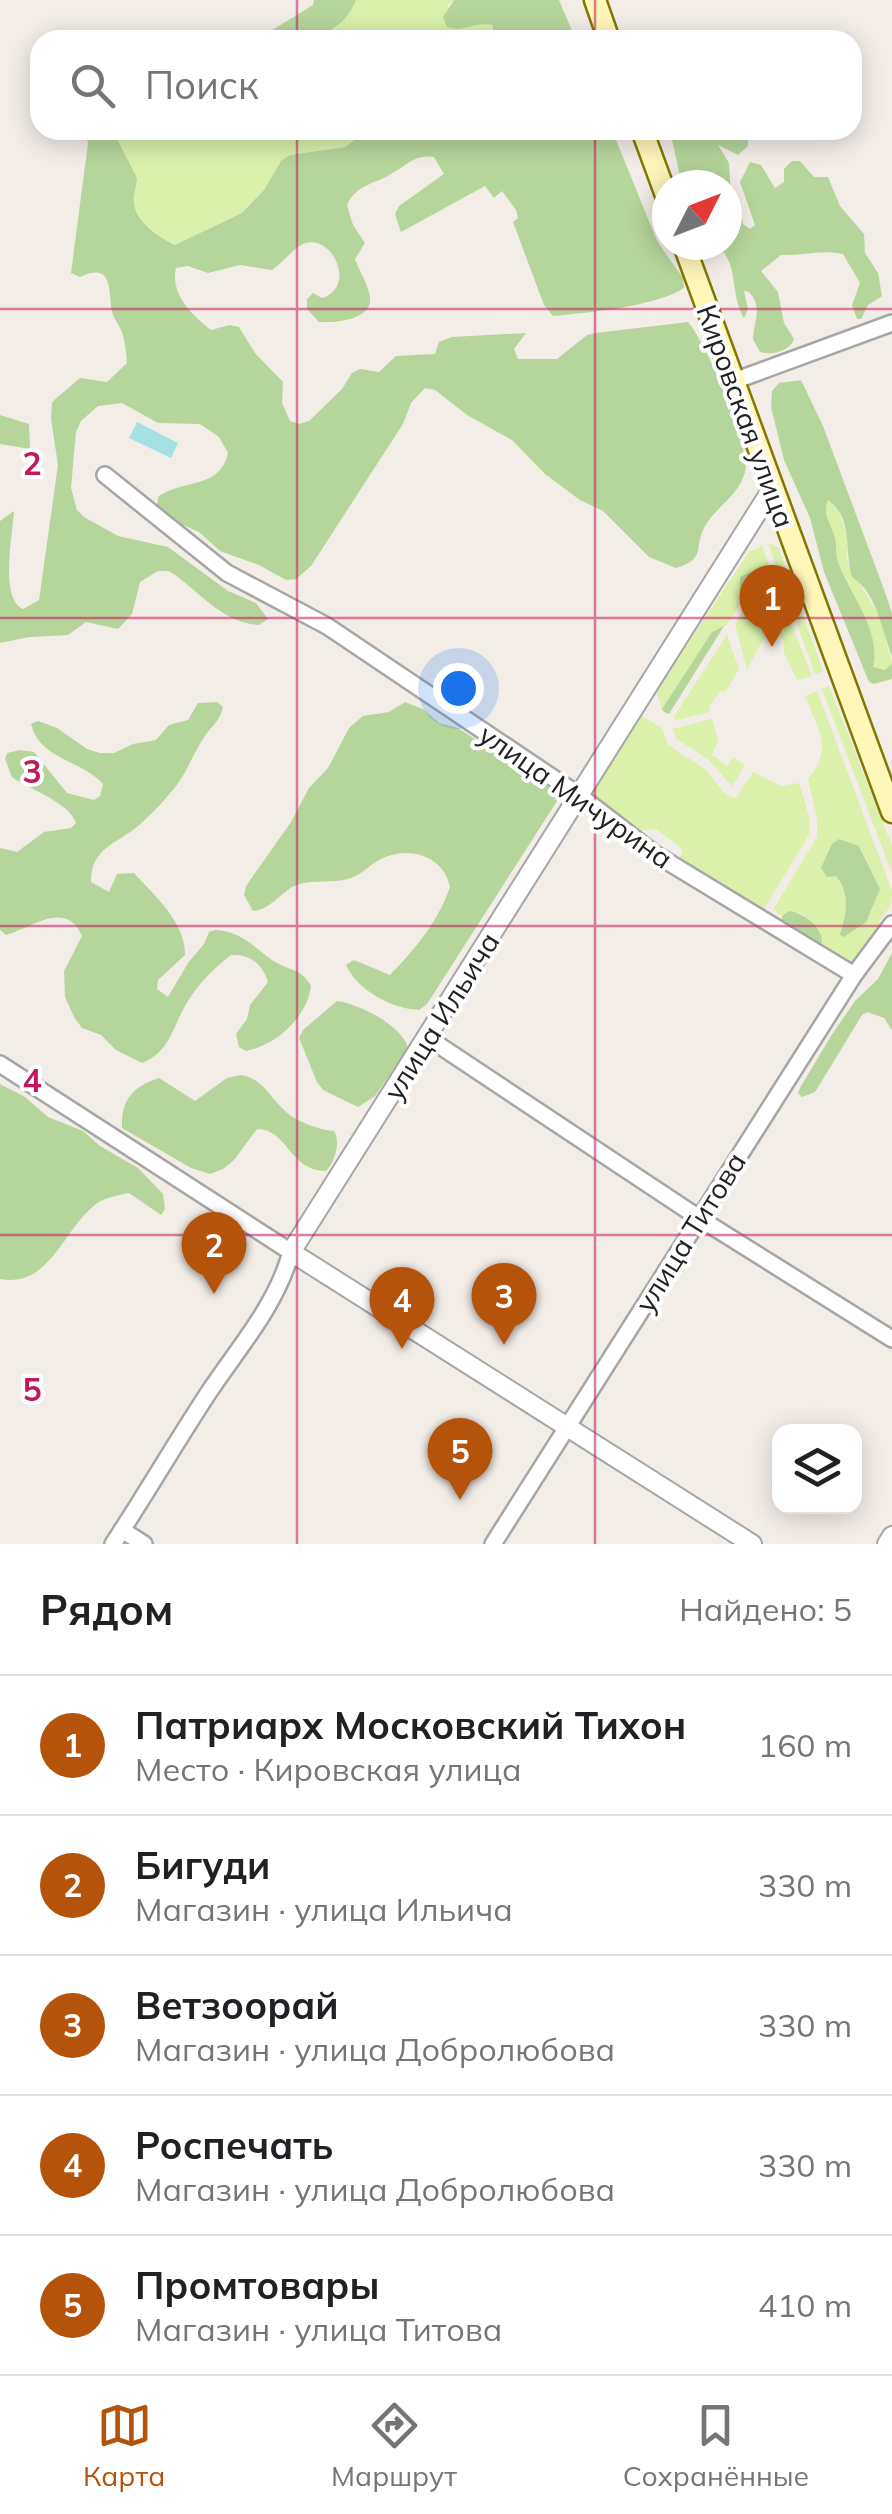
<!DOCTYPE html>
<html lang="ru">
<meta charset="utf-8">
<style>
:root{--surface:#fff;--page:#f6f6f6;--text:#202124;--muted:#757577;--line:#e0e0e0;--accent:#b45309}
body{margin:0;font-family:Mulish,sans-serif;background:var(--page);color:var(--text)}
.controls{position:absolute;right:30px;bottom:30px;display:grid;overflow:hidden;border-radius:20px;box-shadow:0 5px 25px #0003}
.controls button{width:90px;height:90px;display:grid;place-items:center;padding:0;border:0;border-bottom:2px solid var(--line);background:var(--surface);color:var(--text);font:50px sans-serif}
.compass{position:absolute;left:652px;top:170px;width:90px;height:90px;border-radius:50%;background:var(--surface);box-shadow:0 5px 25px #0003;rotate:48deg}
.you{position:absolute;left:458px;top:688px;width:35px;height:35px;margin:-25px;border:8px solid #fff;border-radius:50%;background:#1a73e8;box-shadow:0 0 0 15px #1a73e833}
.badge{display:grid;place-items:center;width:65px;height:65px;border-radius:50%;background:var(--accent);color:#fff;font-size:32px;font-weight:700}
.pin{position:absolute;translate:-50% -82px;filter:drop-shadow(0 2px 5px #0008)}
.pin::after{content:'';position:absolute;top:52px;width:35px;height:30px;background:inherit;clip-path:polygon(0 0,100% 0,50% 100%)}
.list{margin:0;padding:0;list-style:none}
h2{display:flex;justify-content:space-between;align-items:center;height:130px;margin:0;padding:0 40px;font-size:42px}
h2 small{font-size:32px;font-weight:400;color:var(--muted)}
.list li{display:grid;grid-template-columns:65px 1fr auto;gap:30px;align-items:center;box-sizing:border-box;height:140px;padding:0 40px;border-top:2px solid var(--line)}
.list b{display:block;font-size:38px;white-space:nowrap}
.list p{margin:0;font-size:32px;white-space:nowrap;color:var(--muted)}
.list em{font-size:32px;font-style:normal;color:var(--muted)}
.icon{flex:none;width:55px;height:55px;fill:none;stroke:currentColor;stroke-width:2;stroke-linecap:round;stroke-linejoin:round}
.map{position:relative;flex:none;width:892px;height:1544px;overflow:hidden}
.search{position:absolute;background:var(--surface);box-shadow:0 5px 25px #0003;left:30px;right:30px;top:30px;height:110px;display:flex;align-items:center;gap:25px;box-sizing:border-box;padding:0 35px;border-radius:30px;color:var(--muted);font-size:38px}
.sheet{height:830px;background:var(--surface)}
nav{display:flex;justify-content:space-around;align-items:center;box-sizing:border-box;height:140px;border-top:2px solid var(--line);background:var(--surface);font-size:28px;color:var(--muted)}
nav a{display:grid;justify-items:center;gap:5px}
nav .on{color:var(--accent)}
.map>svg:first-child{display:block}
.grass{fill:#daf0ab;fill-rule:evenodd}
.forest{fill:#b6d59a}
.water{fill:#a5e1e3}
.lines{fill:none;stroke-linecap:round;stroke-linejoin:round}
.minor-casing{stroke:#a6a6a6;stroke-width:20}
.tertiary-casing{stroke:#a6a6a6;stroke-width:22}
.secondary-casing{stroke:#827800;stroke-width:25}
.minor{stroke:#fff;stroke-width:15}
.tertiary{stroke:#fff;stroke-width:18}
.secondary{stroke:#fff6ba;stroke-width:20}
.grid{fill:none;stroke:#c2185b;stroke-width:2.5;stroke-opacity:0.55}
.labels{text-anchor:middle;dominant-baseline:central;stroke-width:8;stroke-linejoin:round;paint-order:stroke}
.street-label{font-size:28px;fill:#222;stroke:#fff}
.grid-label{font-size:32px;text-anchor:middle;font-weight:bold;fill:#c2185b;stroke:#fff;stroke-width:8;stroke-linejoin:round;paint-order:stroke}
</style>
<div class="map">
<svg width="892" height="1544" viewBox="0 0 892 1544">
<rect width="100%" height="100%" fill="#f3ede8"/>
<!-- grass -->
<g class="grass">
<path d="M356,0H454L447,6L465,28L482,23L491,25L494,34L491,40H387L382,36H360L354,40H303C324,31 347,24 356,0Z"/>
<path d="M123,130H368L345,147L290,155L281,161L264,190L242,213L175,245C157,236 130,218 134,194C134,189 137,184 137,178L115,137Z"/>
<path d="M828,499L839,511L850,545L846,555L849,566L880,617L892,664L885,670L872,667V642L835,555C837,535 821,518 828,499Z"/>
<polygon points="768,543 778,547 823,671 815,674"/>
<polygon points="762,546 785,608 741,602 727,625 712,632 662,709 656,691 749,552"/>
<polygon points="744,608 788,616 812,676 797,680 784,653 784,640 775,634 764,638 747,669 735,624"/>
<polygon points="727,635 739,669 726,691 719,692 709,707 710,712 677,720 673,718"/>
<polygon points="829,686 892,846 892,873 822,689"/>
<path d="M817,691L892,891L891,905L879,922L883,926L856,966L822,943L819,930L801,913L779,915L774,908L817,837V819L808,779C834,749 818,729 805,696ZM839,839L860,846L880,889L862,925L854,928L844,915C849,903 846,885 836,876H832C827,861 825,849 839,839Z"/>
<path d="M640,715L662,728L668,745L705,769L726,795L736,798L753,772L781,786L799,783L810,820L809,835L761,914L678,862L683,850L656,829L638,831C622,820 600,810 593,791Z"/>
<polygon points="712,719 718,740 712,755 727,766 733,757 745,765 732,786 709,760 676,738 672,729"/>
</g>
<!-- forest -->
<g class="forest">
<path d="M314,0H356C339,43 295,40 256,40L313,5Z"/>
<path d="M454,0H559L576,40H491L494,34L492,25C475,21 463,33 447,27L443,17Z"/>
<path d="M84,130H123L116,137L137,178C137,184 135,189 134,194C130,219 157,236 175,245L242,213L264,190L281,161L290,155L345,147L368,130H612L657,241L683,278L684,288C658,306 586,313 553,316L544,305L513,222L518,218L516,210L502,191L494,198L485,186L401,232L395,214L399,206L444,174L434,157C415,154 407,165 391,174C373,185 357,184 347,205L353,225L365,243L355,259C359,270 368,284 370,297C373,320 335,323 319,322L307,309V299L313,293L322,298C357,288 333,232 303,244C292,249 283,263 272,270L240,265L208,273L188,266L176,268C170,294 192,315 211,330L230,325L239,327L255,353L283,382L282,403L290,421L299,424L309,421L342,389L352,373L360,369L379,372L396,356L435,354L439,342L452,337L526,333L514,349L518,359H557L587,335L596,333L688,322C706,342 752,449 745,472C739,496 714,508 704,528C693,550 707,558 676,568L649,557L603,511L580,500L545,474L512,440L467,415L435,390L425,388L411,403L403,424L311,566L296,579L286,580L259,565L220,551L199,532L172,520L157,506L158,497C181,479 220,490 228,453L219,437L200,424L158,423L122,403L98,406L81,421L76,432L71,488L77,510L84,517L118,536L168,547L228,591L256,603L268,619L259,625C221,623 199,590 169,571H158L140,582L132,614L118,629L86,622L68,635L29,637L0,643V521L14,511C12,538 0,599 23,609L39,600L58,465L51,419L52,402L80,378L107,382L127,363C126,352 125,339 121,330C120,327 114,318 113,315C107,295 116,260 80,277L71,273L88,143Z"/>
<path d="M674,130H730L735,138H748V146L738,155L718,145L729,163L731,195L741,210L743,224L750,229L755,225L740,182L750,162L761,165L775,188L784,182V169L792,161H800L814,177H828L840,206L864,234L865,253L878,273L882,296L868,305L861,319H857L852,305L860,283L843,254C822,249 801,256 781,255L761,271L778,292L784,323L794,339C790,351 771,356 760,352L753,339C754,321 763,307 749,292L744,291L748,309L744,318C729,293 740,265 717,245H727V185H682L672,140Z"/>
<path d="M801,380L823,426L882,584L892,613V656C881,629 878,594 852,577C844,552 854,518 828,500C822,515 831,523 835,538C837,546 835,553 838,562C849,593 882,632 873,667L885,670L892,664V679L874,684L869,682L824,572L810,518L784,460L771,407L772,391L779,383Z"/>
<polygon points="0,415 29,424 30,449 0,444"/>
<path d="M764,565C774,579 764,589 754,599H746L740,592V577Z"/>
<polygon points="724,626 669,714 664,712 662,709 712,632"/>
<path d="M217,702L223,707C220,722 210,727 203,739C193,754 187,772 176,786C165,800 151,815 138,826C117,844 91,847 91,882L109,892L117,874L134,873C154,895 186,923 185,955L158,980L157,989L168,997L188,963L204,944L209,932L215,930C240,931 253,946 272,960C286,970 302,968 311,986C307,1018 276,1045 246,1051L239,1047L236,1034L247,1019L250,1005L268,982C262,964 251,954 231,955C214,968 199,983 188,1001C173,1024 171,1052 142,1063L116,1050L101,1035L82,1028L74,1017L65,997L64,971L82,936C66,899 32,928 6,935L0,930V848L17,852L44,832L71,828L76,823C69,802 30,790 12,777L5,759L7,753L20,750L34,752L67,793L94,800L100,796L103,784C82,760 40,760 31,724L38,721L57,728L87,749L100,753H114L133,744L156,740L169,725L188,720L198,703Z"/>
<path d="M405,702L423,709L439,723L458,728L552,789L559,798L427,1004L419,1010C392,1009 357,990 346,965L354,960L390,975C415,949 438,922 450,887C444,856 409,845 381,859C369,865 362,875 348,879C332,883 315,880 300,884C281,889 274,909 253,911L244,895L246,886L291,822L309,788L328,768L349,728L363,716L389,712Z"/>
<path d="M839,839L859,846L880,889L866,922L844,937L840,935C846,915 851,893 836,876L827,877L821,868L832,844Z"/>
<path d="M789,911C803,913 823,927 822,943L815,944L782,924V916Z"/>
<polygon points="892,953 892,1030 884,1018 867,1012 862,1015 815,1092 802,1097 798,1093 800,1088 831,1036 855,1001 878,979"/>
<path d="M337,1001C359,1004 402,1025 408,1048L375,1096L358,1107L323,1090L317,1082L299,1038L303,1030Z"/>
<path d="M241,1075C263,1079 268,1095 283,1109C294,1121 319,1130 334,1131C341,1143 335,1161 326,1171C289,1171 288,1129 257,1129L234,1160L223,1169L210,1174L191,1168L122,1128C121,1100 132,1087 159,1078L195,1101L227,1078Z"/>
<path d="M0,1084L25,1097L48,1117L83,1131L100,1146L138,1168L163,1194L165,1209L161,1215L129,1193C119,1195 107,1197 99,1202C64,1225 51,1289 0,1279Z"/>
</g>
<!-- water -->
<polygon class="water" points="137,422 178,443 171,458 129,438"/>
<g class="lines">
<!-- minor casing -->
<g class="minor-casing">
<g id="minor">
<polyline points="734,381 892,323"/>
<polyline points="105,475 227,573 327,626 580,796 655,854 854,975"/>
<polyline points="428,1038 699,1218 892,1339"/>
<path d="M0,1064L291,1252C276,1306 239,1347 209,1392C176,1442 146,1494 113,1544"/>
<polyline points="122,1530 144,1544"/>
<polyline points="493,1544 854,975 892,924"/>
</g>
</g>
<!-- tertiary casing -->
<g class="tertiary-casing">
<g id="tertiary">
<polyline points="752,1544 291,1252 772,489"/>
<polyline points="887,1544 892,1536"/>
</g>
</g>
<!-- secondary casing -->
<g class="secondary-casing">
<g id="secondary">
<polyline points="595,0 609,40"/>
<polyline points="642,130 667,198"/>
<polyline points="684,245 892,812"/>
</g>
</g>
<!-- minor -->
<use href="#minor" class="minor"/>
<!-- tertiary -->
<use href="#tertiary" class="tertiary"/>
<!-- secondary -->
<use href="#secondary" class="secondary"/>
</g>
<!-- grid -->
<path class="grid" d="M297,0V40M595,0V40M297,130V1544M595,130V1544M0,309H892M0,618H892M0,926H892M0,1235H892"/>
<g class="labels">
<!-- street labels -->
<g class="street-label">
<text transform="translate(746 416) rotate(70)">Кировская улица</text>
<text transform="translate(576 796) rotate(35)">улица Мичурина</text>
<text transform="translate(441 1016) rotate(-58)">улица Ильича</text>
<text transform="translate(690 1232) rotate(-58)">улица Титова</text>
</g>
</g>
<g class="grid-label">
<text x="32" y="475">2</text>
<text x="32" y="783">3</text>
<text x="32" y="1092">4</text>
<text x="32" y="1401">5</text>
</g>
</svg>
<div class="controls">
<button><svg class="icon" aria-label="layers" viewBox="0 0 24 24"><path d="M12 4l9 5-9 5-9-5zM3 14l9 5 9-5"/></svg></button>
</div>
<svg class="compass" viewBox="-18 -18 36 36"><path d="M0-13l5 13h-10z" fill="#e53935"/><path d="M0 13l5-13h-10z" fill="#757577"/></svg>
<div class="you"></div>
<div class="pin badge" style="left:772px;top:647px">1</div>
<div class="pin badge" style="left:214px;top:1294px">2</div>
<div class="pin badge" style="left:504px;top:1345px">3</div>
<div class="pin badge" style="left:402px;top:1349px">4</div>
<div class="pin badge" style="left:460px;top:1500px">5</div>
<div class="search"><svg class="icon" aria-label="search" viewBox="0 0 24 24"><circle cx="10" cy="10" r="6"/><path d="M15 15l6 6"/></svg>Поиск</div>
</div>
<section class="sheet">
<h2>Рядом<small>Найдено: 5</small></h2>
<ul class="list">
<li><span class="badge">1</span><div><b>Патриарх Московский Тихон</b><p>Место · Кировская улица</p></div><em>160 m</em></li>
<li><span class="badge">2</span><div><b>Бигуди</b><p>Магазин · улица Ильича</p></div><em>330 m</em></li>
<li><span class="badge">3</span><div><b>Ветзоорай</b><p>Магазин · улица Добролюбова</p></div><em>330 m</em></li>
<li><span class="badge">4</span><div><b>Роспечать</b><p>Магазин · улица Добролюбова</p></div><em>330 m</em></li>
<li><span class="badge">5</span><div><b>Промтовары</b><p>Магазин · улица Титова</p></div><em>410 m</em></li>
</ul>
</section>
<nav>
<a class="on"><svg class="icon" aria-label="map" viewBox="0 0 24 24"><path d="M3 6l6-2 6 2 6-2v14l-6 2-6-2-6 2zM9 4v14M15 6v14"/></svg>Карта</a>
<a><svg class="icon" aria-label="directions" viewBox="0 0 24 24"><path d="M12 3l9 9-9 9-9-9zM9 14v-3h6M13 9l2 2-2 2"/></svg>Маршрут</a>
<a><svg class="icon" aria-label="saved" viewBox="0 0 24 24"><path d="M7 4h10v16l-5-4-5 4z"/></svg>Сохранённые</a>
</nav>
